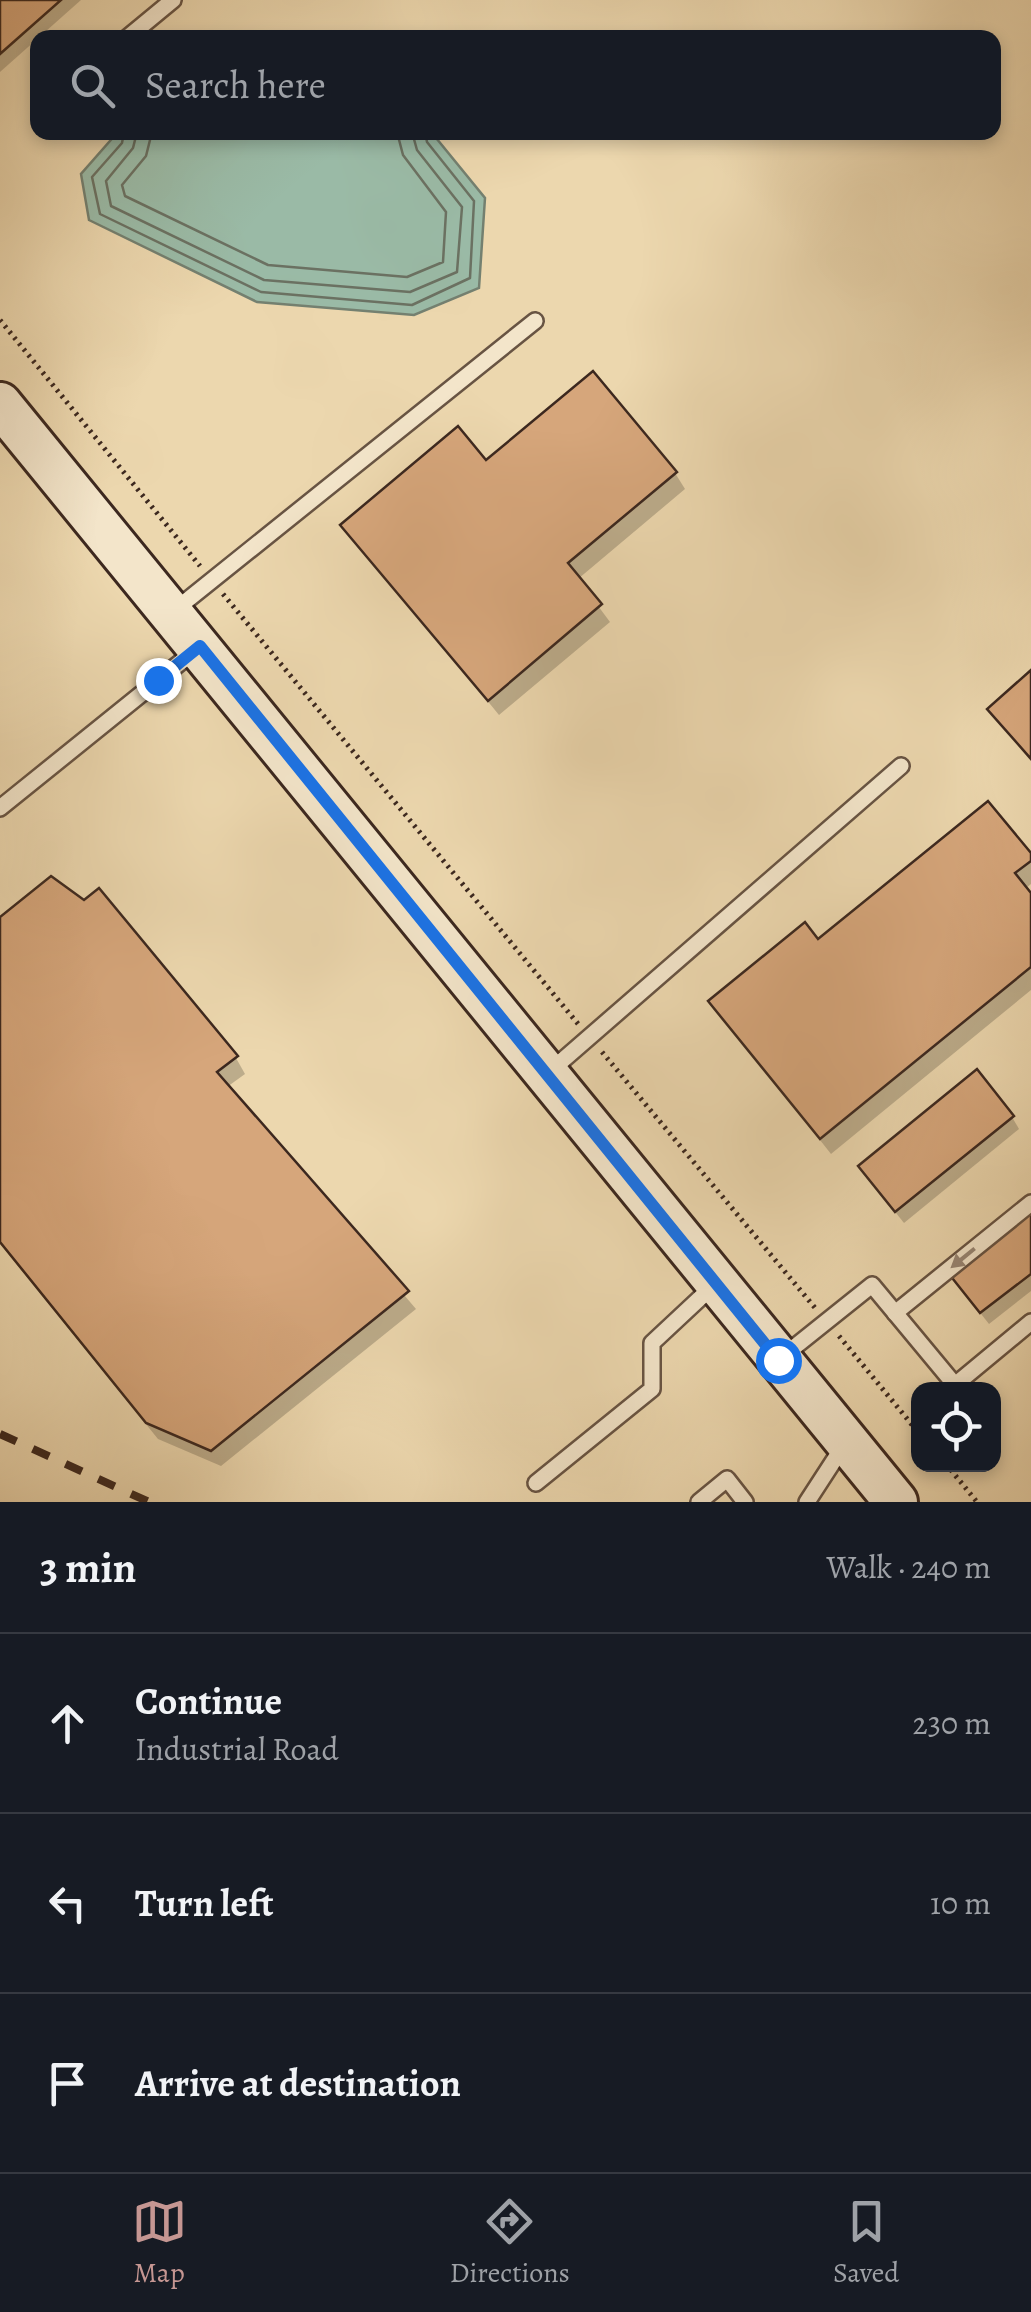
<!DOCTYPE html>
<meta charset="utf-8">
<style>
:root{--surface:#171b24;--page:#242831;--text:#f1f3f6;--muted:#9ea1a6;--line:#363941;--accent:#c59692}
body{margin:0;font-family:Alegreya,serif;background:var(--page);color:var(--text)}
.controls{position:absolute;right:30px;bottom:30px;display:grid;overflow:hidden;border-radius:20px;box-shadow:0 5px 15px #0003}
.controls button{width:90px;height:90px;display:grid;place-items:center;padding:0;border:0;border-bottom:2px solid var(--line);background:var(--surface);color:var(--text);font:50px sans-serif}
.stop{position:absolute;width:30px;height:30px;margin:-22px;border:8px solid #1a73e8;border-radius:50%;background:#fff}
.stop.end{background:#1a73e8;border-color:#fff;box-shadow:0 2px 10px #0008}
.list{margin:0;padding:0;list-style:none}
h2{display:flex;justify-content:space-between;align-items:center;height:130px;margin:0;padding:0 40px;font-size:42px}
h2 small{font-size:32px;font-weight:400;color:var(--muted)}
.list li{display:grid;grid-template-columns:65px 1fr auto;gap:30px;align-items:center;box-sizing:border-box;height:180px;padding:0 40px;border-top:2px solid var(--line)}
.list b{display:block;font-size:38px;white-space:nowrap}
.list p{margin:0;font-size:32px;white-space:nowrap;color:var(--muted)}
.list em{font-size:32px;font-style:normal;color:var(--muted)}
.icon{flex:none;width:55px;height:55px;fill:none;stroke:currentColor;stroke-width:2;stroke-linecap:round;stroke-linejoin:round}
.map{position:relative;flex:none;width:1031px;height:1502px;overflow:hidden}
.search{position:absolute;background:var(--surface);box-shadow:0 5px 15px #0003;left:30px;right:30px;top:30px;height:110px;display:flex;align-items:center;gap:25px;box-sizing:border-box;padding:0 35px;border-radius:20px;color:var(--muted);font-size:38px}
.sheet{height:670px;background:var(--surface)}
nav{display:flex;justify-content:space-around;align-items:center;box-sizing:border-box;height:140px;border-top:2px solid var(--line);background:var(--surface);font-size:28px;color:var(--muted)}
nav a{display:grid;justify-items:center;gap:5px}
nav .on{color:var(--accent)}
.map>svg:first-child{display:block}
.water{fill:#9abaa6;stroke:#748070;stroke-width:2.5}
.shadow{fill:#0003}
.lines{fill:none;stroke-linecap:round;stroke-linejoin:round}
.shore{stroke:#6b7162;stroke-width:2.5}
.building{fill:#d6a67b;stroke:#3c281f;stroke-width:2.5}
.lane-casing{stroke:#685443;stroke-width:20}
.secondary-casing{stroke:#3c281f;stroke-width:48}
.path{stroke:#3c281f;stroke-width:5;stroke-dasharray:2.5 5;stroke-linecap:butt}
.lane{stroke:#f3e5ca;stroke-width:15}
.secondary{stroke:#f3e5ca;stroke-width:42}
.rail{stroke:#3c281f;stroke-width:8;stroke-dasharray:18 18;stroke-linecap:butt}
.oneway{fill:#988674}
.route{stroke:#1a73e8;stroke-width:12}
</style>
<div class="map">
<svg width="1031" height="1502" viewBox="0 0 1031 1502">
<rect width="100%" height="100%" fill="#ecd7ae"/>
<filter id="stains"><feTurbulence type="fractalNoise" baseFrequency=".002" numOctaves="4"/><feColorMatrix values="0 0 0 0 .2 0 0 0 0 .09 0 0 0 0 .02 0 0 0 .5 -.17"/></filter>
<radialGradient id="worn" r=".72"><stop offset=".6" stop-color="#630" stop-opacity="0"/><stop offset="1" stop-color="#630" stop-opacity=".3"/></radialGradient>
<!-- water -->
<polygon class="water" points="117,133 432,133 485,198 479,288 414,315 257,302 89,220 81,174"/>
<!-- shadow -->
<g class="shadow">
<polygon points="0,0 81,0 0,72"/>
<polygon points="486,464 675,473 685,489 578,579 610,622 499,715 344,525"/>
<polygon points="1031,857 1031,884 1025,889 1031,897 1031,990 831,1154 711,1002 818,943"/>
<polygon points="98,892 236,1058 245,1074 227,1087 416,1309 221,1466 158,1439 0,1244 0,920 84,903"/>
<polygon points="1012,1117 1019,1129 904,1223 868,1178"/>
<polygon points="1031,1214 1031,1291 989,1324 959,1286"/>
</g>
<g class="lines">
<!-- shore -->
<g class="shore">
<polyline points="124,132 122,143 92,177 100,214 261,292 412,305 470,278 474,201 427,142 425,132"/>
<polyline points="137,132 133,148 106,181 111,206 264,280 410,292 457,272 462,207 417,150 412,132"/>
<polyline points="152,132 146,156 122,185 125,196 268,265 407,277 443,262 446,212 403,155 397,132"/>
</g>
</g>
<!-- building -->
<g class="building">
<polygon points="0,0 61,0 0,54"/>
<polygon points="593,371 677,472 568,563 602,604 488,701 340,525 458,426 486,460"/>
<polygon points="1031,670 1031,759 987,709"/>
<polygon points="988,801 1031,853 1031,861 1015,873 1031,893 1031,967 820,1139 708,1001 805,922 818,939"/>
<polygon points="51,876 84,900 99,888 238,1056 217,1072 409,1291 211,1451 146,1423 0,1242 0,917"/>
<polygon points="977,1069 1014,1116 895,1212 858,1166"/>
<polygon points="1031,1210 1031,1274 980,1313 949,1274"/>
</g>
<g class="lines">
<!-- lane casing -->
<g class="lane-casing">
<g id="lane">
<polyline points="127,38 173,0"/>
<polyline points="175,610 535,321"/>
<polyline points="0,808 197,649"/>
<polyline points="548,1073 901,766"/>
<polyline points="895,1313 1031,1203"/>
<polyline points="782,1357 872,1285 955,1385 1031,1322"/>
<polyline points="536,1483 652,1389 652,1343 713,1286"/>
<polyline points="699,1502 727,1479 745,1502"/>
<polyline points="807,1502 844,1445"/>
</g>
</g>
<!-- secondary casing -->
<g class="secondary-casing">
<polyline id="secondary" points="0,404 896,1502"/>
</g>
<!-- path -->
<g class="path">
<polyline points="0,320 200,566"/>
<polyline points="223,594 579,1025"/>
<polyline points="602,1052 816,1309"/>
<polyline points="839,1336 918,1432"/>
<polyline points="946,1464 977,1502"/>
</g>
<!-- lane -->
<use href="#lane" class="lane"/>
<!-- secondary -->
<use href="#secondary" class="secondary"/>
<!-- rail -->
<polyline class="rail" points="0,1434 149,1502"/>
</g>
<!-- one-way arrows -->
<defs><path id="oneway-solid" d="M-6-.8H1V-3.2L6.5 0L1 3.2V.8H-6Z" transform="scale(2.5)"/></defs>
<use class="oneway" href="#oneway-solid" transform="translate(963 1258) rotate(141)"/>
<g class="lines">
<!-- route -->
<polyline class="route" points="158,680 200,646 778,1360"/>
</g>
<rect width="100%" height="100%" filter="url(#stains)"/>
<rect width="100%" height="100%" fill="url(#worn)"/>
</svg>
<div class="controls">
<button><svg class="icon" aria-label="locate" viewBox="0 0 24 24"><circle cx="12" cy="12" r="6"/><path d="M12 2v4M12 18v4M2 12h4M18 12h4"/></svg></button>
</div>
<div class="stop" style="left:778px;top:1360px"></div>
<div class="stop end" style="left:158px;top:680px"></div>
<div class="search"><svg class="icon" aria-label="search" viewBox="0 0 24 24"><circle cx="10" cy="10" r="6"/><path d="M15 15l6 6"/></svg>Search here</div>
</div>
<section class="sheet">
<h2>3 min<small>Walk · 240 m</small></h2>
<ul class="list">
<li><svg class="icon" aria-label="ahead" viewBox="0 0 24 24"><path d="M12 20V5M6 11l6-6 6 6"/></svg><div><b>Continue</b><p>Industrial Road</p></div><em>230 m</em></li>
<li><svg class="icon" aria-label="left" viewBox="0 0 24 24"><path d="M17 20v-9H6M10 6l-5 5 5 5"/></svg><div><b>Turn left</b></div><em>10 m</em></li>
<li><svg class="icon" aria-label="arrive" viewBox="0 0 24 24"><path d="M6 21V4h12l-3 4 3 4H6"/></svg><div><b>Arrive at destination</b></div></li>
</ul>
</section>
<nav>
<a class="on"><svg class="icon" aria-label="map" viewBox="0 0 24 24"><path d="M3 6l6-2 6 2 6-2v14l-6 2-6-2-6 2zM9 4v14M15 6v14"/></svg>Map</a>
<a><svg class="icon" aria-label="directions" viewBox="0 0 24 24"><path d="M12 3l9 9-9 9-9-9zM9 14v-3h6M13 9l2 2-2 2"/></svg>Directions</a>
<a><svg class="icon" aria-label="saved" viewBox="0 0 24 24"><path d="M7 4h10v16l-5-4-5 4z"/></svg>Saved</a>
</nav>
